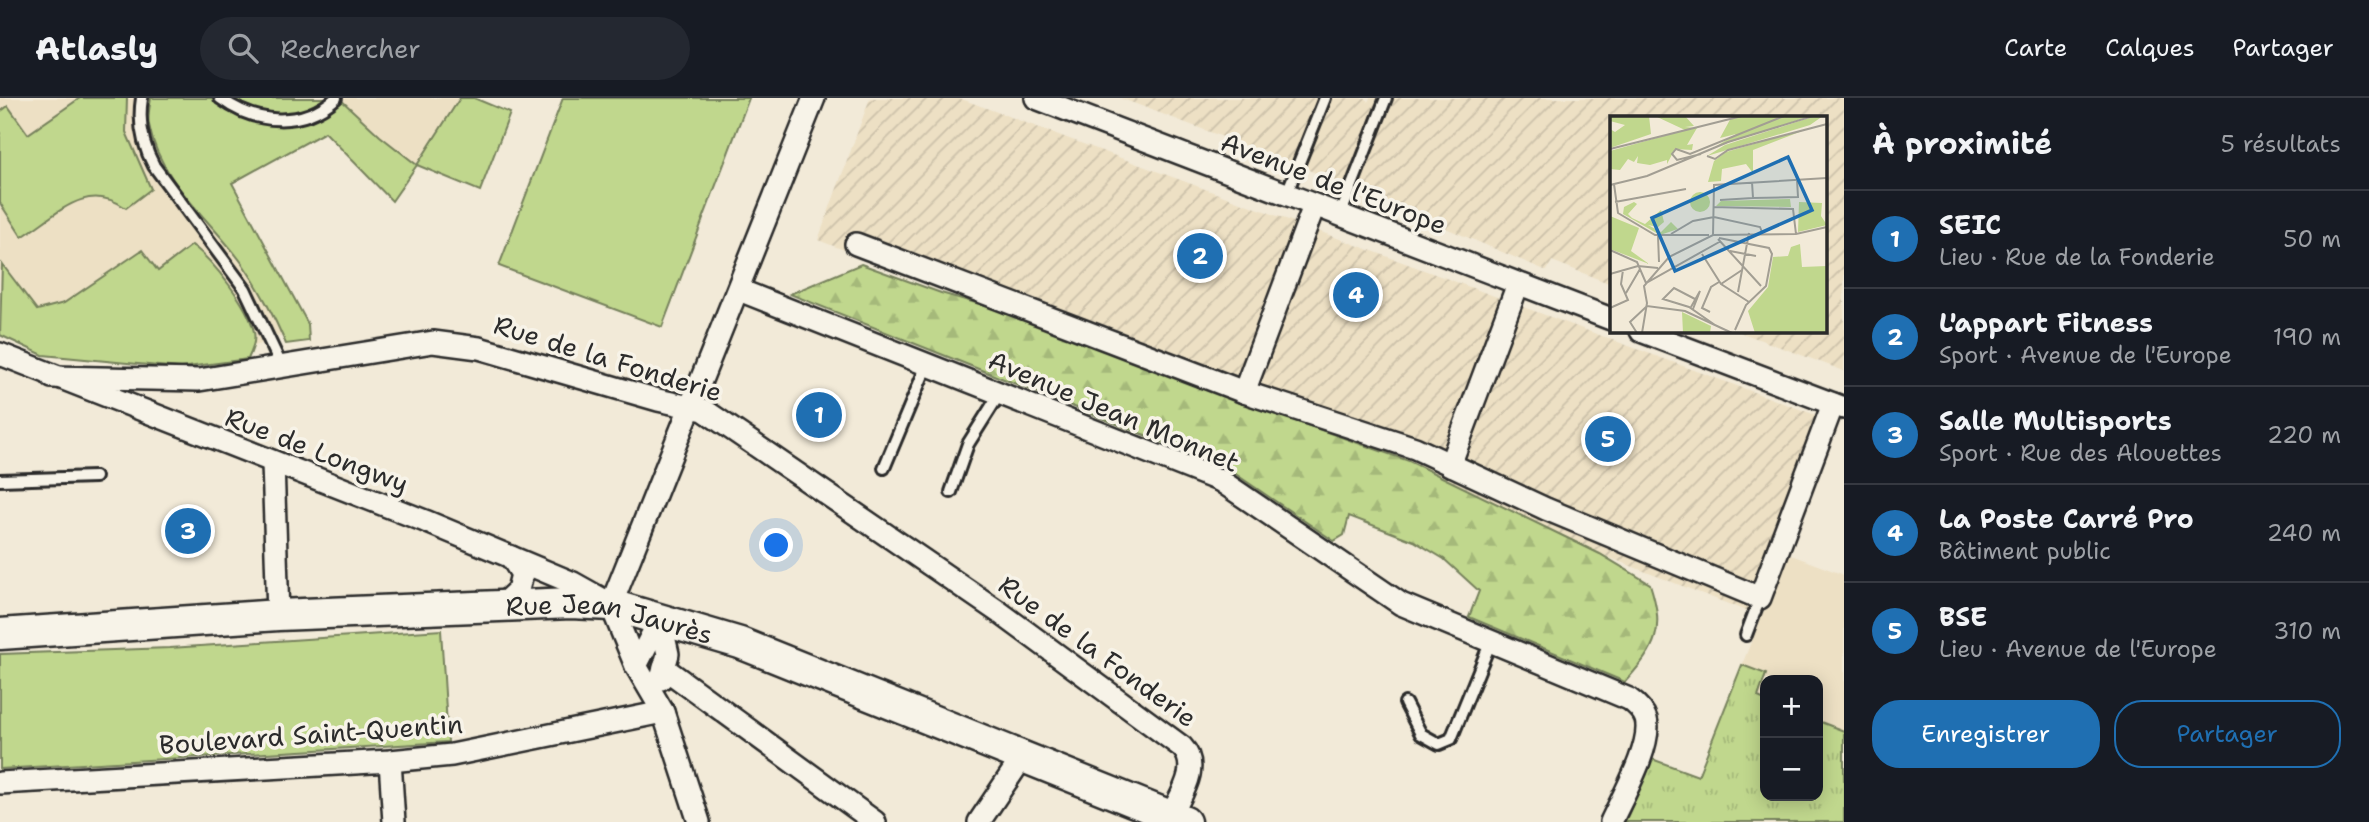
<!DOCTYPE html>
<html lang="fr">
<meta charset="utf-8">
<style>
:root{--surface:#171b24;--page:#242831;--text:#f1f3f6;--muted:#9ea1a6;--line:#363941;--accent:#1f6fb2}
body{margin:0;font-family:"Shantell Sans",sans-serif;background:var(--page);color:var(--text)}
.controls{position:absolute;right:21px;bottom:21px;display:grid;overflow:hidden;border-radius:14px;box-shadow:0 4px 18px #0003}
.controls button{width:63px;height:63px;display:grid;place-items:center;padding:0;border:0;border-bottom:2px solid var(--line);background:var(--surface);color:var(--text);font:35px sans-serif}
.you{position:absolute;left:777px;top:448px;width:24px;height:24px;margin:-18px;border:5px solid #fff;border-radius:50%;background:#1a73e8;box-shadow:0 0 0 10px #1a73e833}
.badge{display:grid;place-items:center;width:46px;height:46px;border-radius:50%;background:var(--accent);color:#fff;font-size:23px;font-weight:700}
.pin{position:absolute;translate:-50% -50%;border:4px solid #fff;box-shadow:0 2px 7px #0006}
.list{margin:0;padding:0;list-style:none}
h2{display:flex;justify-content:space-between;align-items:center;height:91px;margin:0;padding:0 28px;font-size:30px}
h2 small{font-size:23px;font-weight:400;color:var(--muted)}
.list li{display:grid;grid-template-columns:46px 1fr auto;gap:21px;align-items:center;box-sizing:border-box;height:98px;padding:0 28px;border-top:2px solid var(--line)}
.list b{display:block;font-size:26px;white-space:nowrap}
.list p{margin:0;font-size:23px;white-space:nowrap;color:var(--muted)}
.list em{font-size:23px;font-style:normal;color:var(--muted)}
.actions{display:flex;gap:14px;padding:21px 28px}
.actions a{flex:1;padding:16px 0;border:2px solid var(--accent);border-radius:28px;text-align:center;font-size:24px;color:var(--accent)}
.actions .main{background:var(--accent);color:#fff}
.icon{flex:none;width:38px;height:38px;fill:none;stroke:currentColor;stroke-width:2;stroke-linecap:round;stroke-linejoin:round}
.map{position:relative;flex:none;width:1844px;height:724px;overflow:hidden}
header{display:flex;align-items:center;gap:42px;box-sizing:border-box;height:98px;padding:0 35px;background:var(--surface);border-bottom:2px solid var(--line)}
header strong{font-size:33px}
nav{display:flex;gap:38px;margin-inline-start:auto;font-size:24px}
.search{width:490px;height:63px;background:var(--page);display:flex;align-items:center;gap:18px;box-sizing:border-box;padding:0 24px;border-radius:38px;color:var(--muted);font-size:26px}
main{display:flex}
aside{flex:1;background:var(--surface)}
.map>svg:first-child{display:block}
.built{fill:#ede0c4}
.industrial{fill:url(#industrial-furrows)}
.grass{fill:#c0d78d;stroke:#76815c;stroke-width:2}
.forest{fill:url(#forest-firs);stroke:#76815c;stroke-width:2}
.park{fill:url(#park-tufts);stroke:#76815c;stroke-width:2}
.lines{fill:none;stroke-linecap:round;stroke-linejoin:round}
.lane-casing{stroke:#2b2b2b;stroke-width:16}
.street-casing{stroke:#2b2b2b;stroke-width:26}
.secondary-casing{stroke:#2b2b2b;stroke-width:35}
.lane{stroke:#f7f3e8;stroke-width:10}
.street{stroke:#f7f3e8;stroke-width:21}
.secondary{stroke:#f7f3e8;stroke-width:30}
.labels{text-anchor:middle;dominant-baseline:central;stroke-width:7;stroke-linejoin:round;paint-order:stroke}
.street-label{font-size:26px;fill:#2b2b2b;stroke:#f7f3e8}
.inset-road{fill:none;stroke:#a29e93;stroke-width:2}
.view{fill:#1f6fb2;fill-opacity:0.15;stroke:#1f6fb2;stroke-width:3.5}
.inset-edge{fill:none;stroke:#2b2b2b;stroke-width:3.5}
</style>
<header>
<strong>Atlasly</strong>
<div class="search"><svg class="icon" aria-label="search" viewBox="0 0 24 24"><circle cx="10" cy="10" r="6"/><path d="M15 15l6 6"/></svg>Rechercher</div>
<nav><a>Carte</a><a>Calques</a><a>Partager</a></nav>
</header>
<main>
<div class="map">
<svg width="1844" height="724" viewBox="0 0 1844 724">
<defs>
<pattern id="industrial-furrows" width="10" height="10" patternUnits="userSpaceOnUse" patternTransform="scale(1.75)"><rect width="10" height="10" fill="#ede0c4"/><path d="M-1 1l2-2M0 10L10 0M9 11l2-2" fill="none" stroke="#cbc0a9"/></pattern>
<pattern id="forest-firs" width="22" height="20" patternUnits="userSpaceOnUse" patternTransform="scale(1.75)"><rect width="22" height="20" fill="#c0d78d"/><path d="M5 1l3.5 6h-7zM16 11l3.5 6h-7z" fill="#a5b97a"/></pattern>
<pattern id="park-tufts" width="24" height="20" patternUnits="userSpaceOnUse" patternTransform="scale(1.75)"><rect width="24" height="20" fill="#c0d78d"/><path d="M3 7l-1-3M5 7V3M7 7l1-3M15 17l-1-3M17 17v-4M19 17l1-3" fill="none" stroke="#a5b97a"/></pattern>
</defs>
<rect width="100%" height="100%" fill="#f2ead8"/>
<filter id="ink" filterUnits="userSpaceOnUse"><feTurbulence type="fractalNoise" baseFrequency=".0143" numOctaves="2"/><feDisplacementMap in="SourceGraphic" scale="14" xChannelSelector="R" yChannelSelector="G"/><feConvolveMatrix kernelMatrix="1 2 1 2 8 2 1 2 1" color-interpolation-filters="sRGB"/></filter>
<g filter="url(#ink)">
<!-- built -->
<g class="built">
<polygon points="0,0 460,0 392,103 325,34 232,85 308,226 253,249 248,261 180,270 43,257 0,237"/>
<polygon points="1786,455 1844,477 1844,633 1818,623 1818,582 1765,582 1765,602 1758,599 1766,576 1742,567"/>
</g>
<!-- industrial -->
<g class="industrial">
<polygon points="870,0 959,0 1821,319 1749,514 1600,456 1409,363 1236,302 818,142"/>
<polygon points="1120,0 1366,0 1368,4 1370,0 1844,0 1844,273 1737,233 1825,233 1825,19 1611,19 1611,186 1552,163 1547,173 1297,67"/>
</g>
<!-- grass -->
<g class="grass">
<path d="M80,0H127L126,34L151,91L126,110C86,82 58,116 22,139L0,105V14L8,8L28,36Z"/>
<path d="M151,0H339L380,38L417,67L460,0H474L510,15L480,93L417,67L392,103L325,34L232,85L308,226L309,243L286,246C274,218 260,191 242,165C211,122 159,83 149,27C147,19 150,8 151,0Z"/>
<polygon points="563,0 749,0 662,229 499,168"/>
<path d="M192,147C213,163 249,208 254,234C256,243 252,253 248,261L180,270L43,257L0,237L2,166L37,212L64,205L142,152L158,173Z"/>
<polygon points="441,532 448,644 0,671 0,556 170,550"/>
</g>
<!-- forest -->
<path class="forest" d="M861,166L941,195L1004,213L1236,302L1409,363L1600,456L1650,486C1665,533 1657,548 1625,584L1469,519L1479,493L1444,461L1414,443L1349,418L1344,437L1334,443L1225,369L790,196Z"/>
<!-- park -->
<polygon class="park" points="1742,567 1766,576 1758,599 1765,602 1765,698 1818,698 1818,623 1844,633 1844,724 1625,724 1652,661 1698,678"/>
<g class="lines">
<!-- lane casing -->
<g class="lane-casing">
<g id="lane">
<path d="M142,0C138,25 142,46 154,68L245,191L282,269"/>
<path d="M220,0C256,27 302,30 336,0"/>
<polyline points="1286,97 1325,0"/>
<polyline points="1340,118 1386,0"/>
<polyline points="884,370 927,267"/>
<polyline points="0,382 95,379"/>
<polyline points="951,394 968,346 1000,295"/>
<polyline points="1746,537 1760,500"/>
<polyline points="1405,605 1421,636 1439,646 1451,641 1491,543"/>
</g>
</g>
<!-- street casing -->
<g class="street-casing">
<g id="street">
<polyline points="1036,0 1611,221"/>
<polyline points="1314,108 1244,294 1415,350 1546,411 1760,500 1833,306"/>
<polyline points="856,146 1244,294"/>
<path d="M739,192L1221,383L1401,506L1629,601C1636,606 1643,612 1646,621C1653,646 1622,700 1611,724"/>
<polyline points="1641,233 1844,310"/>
<polyline points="0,256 425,423 573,485 607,504"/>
<path d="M52,279L199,282L433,244L479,250L658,302L704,312L999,514L1182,649C1201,669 1181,696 1171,718"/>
<polyline points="273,365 278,517"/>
<polyline points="1450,367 1518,186"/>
<polyline points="611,507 814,0"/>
<polyline points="611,507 636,568 663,614 699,724"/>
<polyline points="501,508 518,492 522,476 511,459"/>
<polyline points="660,521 668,556 661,581"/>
<polyline points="636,568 660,521"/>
<polyline points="664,570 875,724"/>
<polyline points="390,663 394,724"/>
<polyline points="0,685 390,663 452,657 663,614"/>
<polyline points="979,724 1022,660"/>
</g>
</g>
<!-- secondary casing -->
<g class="secondary-casing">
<g id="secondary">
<path id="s1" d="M0,536L278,517L571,505L611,507L740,545L1185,724"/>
</g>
</g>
<!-- lane -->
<use href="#lane" class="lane"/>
<!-- street -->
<use href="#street" class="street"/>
<!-- secondary -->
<use href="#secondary" class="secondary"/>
</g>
</g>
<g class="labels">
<!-- street labels -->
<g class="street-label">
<text transform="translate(1334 85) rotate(21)">Avenue de l'Europe</text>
<text transform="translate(608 260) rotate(17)">Rue de la Fonderie</text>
<text transform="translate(1114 313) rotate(23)">Avenue Jean Monnet</text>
<text transform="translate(317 352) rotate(21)">Rue de Longwy</text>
<text stroke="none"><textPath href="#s1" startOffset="612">Rue Jean Jaurès</textPath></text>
<text transform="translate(1098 553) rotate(36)">Rue de la Fonderie</text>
<text transform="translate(311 636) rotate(-4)">Boulevard Saint-Quentin</text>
</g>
</g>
<!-- overview -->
<g transform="translate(1610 18)">
<rect width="217" height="217" fill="#f2ead8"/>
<path d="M80 86a10 10 0 1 1 20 0a10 10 0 1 1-20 0ZM24,86L27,88L18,98L22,102L35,108L51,94L54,106L48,111L38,109L51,116L61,106L68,113L50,119L13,98L14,91Z" fill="#c0d78d"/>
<path d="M0,0H39L41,18L0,32V13L5,16L15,9L0,5ZM45,0H75L84,10L75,11L87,12L77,29L83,28L82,34L65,33L57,48V44L40,49L27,47L28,40L24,46L18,43L10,54L0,53V35L75,14ZM122,0H200L105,31L126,18L110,22ZM205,0H213L200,9L97,40L115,29ZM200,12L143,34V57L136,48L112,53L111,65L98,66L104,45L116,36ZM180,83L181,91L106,90L111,85ZM0,100L29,112L21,135L39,148L0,133Z" fill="#c0d78d"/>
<path d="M189,86L212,87L211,100L217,109L188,116ZM190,128L192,151L217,150V217H145L138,195L158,171L163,141L178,140L181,131ZM72,196L101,210L100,217H73Z" fill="#c0d78d"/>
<path class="inset-road" d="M0,33L132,0M91,38L67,44L62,38L66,33L80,38L174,0M97,40L105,43L118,34L217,8M142,66L143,82L188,81L187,64M4,68L8,97L45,119H99M0,69L37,60L118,26L203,0M110,84L143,82M5,86L76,73M103,91L183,93L186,118M61,118L83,105L104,101L150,111L152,116M103,119L104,69L217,62M48,120L49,146M109,122L159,132L162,138L156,170L136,189L125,214M108,123L151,170M0,134L27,146L36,167L111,125M120,135L146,140M92,138L111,168L139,186M0,158L28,150L48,152M111,168L132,154M128,176L139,117M16,177L30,153M85,183L64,172L53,183L79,191L105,209M81,191L90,175L83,193M0,192L18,184L11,168L13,154M100,196L92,192L101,171L109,166M27,217L20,206L37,190L75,195L122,217M32,217L37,187L34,170L59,141L103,119L186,118L217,111"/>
<path class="view" d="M178,41L202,94L65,155L42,102Z"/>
<rect width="217" height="217" class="inset-edge"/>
</g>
</svg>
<div class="controls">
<button>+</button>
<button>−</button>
</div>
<div class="you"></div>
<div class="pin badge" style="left:819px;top:317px">1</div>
<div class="pin badge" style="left:1200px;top:158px">2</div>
<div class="pin badge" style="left:188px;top:433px">3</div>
<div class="pin badge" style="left:1356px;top:197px">4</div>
<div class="pin badge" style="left:1608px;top:341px">5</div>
</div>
<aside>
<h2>À proximité<small>5 résultats</small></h2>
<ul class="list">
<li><span class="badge">1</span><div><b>SEIC</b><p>Lieu · Rue de la Fonderie</p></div><em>50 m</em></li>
<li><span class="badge">2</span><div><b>L'appart Fitness</b><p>Sport · Avenue de l'Europe</p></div><em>190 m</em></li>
<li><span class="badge">3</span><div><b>Salle Multisports</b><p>Sport · Rue des Alouettes</p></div><em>220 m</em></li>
<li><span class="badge">4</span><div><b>La Poste Carré Pro</b><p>Bâtiment public</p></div><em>240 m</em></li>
<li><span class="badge">5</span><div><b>BSE</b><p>Lieu · Avenue de l'Europe</p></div><em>310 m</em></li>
</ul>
<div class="actions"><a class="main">Enregistrer</a><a>Partager</a></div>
</aside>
</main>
